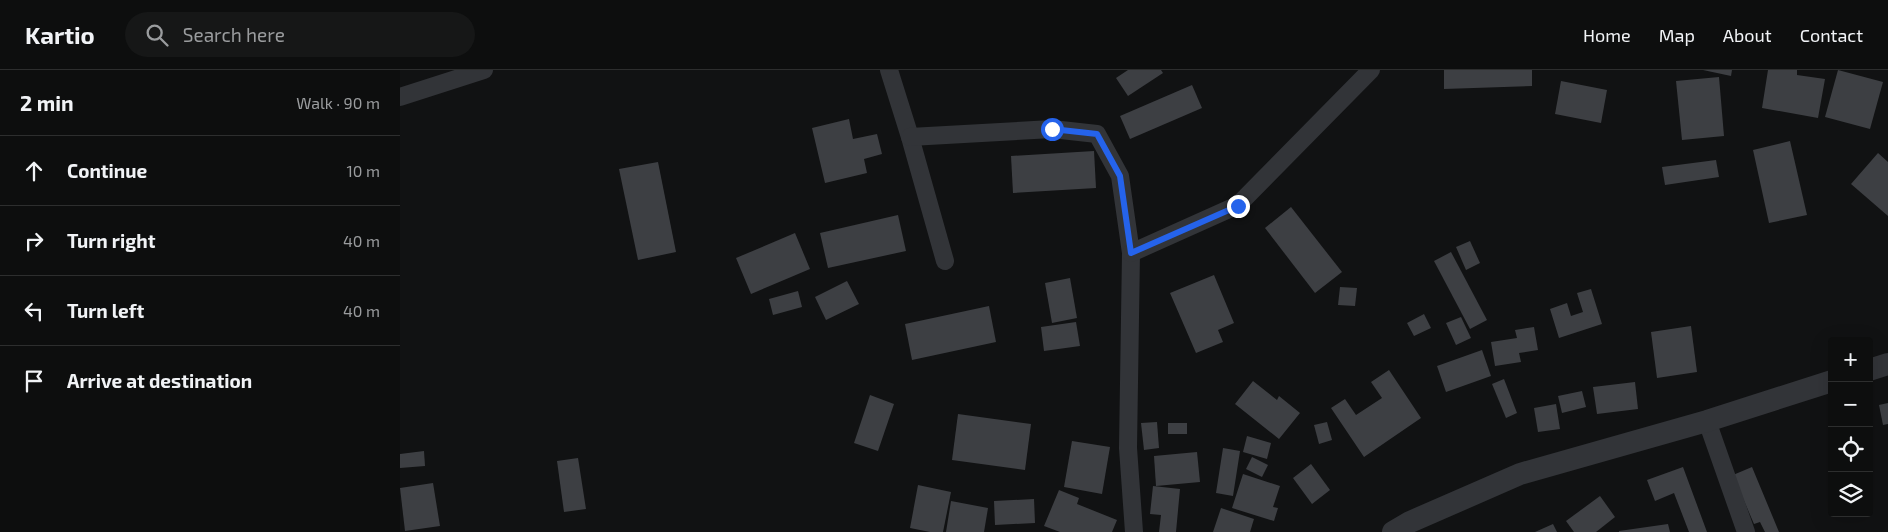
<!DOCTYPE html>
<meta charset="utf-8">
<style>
:root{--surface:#0d0e0e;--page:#161717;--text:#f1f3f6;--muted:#9a9c9e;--line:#2d2e2e}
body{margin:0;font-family:"Exo 2",sans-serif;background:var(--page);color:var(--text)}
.controls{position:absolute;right:15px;bottom:15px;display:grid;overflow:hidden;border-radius:5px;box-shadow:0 5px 20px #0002}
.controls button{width:45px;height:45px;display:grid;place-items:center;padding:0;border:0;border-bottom:1px solid var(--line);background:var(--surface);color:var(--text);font:25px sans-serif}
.stop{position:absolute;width:15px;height:15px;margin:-11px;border:4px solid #2563eb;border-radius:50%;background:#fff}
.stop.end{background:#2563eb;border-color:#fff;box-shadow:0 1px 5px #0008}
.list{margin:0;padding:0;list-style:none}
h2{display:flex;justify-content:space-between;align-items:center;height:65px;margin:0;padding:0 20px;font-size:21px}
h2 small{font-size:16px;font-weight:400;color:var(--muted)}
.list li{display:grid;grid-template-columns:32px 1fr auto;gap:15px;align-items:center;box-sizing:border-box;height:70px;padding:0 20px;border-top:1px solid var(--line)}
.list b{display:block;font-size:19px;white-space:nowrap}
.list em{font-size:16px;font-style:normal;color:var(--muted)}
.icon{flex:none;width:28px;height:28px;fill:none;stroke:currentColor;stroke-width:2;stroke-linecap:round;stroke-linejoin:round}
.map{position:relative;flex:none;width:1488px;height:462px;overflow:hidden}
header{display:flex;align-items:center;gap:30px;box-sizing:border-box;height:70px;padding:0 25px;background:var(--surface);border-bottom:1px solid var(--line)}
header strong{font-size:24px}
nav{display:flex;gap:28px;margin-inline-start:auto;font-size:18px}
.search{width:350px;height:45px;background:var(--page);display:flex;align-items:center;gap:12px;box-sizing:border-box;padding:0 18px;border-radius:28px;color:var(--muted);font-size:19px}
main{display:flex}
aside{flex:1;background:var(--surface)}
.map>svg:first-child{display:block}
.building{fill:#3d3f43}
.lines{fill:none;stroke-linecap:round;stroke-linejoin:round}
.minor{stroke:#323438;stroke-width:18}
.tertiary{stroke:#323438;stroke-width:22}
.route{stroke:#2563eb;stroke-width:6}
</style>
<header>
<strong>Kartio</strong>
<div class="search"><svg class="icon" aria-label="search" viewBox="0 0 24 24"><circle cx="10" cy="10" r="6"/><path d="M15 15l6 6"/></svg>Search here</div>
<nav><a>Home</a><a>Map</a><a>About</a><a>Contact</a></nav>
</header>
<main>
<aside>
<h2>2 min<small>Walk · 90 m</small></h2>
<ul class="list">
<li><svg class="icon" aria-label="ahead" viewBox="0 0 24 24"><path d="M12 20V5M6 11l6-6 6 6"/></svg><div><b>Continue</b></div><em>10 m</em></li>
<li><svg class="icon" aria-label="right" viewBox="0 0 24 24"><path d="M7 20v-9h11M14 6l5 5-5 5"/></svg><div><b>Turn right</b></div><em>40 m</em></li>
<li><svg class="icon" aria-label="left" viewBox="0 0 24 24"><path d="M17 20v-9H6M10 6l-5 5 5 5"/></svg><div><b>Turn left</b></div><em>40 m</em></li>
<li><svg class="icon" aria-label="arrive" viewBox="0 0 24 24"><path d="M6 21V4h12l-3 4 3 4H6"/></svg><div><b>Arrive at destination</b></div></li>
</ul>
</aside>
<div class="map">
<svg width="1488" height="462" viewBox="0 0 1488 462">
<rect width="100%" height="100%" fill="#111213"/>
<!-- building -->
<g class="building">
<polygon points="728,0 761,0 763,3 728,26 716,8"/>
<polygon points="1044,0 1132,0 1132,16 1044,19"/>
<polygon points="1303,0 1332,0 1331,6"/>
<polygon points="1368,0 1397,0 1397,5 1425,9 1418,48 1362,38"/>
<polygon points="1438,0 1483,12 1470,59 1425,47"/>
<polygon points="1319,7 1324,66 1282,70 1276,11"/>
<polygon points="1161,11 1207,20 1201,53 1155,44"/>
<polygon points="792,15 802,38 730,69 720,46"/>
<polygon points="449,49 453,69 477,64 482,84 464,89 467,103 425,113 412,58"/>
<polygon points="1390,71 1407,145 1369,153 1353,80"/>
<polygon points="694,81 696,118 613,123 611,86"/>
<polygon points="1478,83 1488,92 1488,146 1451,114"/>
<polygon points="1316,90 1319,107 1265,115 1262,97"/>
<polygon points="258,92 276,182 238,190 219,99"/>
<polygon points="891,137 942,202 915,223 865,158"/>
<polygon points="498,145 506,181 428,198 420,163"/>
<polygon points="395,163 410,199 351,224 336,188"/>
<polygon points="1070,171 1080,193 1066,200 1056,177"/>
<polygon points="1051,182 1087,250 1070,259 1034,191"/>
<polygon points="814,205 834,253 818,260 823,272 796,283 770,223"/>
<polygon points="670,208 677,248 652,253 645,213"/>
<polygon points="447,211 459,234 426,250 415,227"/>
<polygon points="940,217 957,218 955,236 938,235"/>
<polygon points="1191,219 1202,254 1159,268 1150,239 1167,233 1171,246 1183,242 1177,223"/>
<polygon points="398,221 402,237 373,245 369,229"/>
<polygon points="589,236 596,272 512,290 505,254"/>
<polygon points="1024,244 1031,258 1014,266 1007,253"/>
<polygon points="1061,247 1071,268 1056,275 1046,253"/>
<polygon points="676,252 680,276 644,281 641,257"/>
<polygon points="1291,256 1297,302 1257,308 1251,262"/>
<polygon points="1134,257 1138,280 1119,283 1121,292 1095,296 1091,272 1117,268 1115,260"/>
<polygon points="1082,280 1091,306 1046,322 1037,296"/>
<polygon points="989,300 1021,348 964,387 931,338 945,329 956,345 982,328 971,312"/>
<polygon points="1104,309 1117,343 1106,348 1092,314"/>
<polygon points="853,311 877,330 879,326 900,343 879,369 835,334"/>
<polygon points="1235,312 1238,339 1197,344 1193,317"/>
<polygon points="1182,321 1186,337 1162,343 1158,326"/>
<polygon points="470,325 494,334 478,381 454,373"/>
<polygon points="1488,333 1488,354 1483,355 1479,335"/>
<polygon points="1156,334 1160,359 1138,362 1134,338"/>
<polygon points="558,344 631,354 625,400 552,390"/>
<polygon points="757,352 759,378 744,380 741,353"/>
<polygon points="927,352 932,370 919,374 914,355"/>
<rect x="768" y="353" width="19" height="11"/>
<polygon points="847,366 871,373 867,389 843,382"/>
<polygon points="672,371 710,377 702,424 664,417"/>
<polygon points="823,378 840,381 833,426 816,423"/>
<polygon points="24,381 25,396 0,398 0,384"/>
<polygon points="797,382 800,412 756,416 754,386"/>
<polygon points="852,387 868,395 862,407 846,399"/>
<polygon points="178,388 186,439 164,442 157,391"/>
<polygon points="911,394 930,420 912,434 893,408"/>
<polygon points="1283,397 1307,462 1289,462 1274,423 1255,431 1247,410"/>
<polygon points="1352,397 1379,462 1365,462 1360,452 1354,454 1333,405"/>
<polygon points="843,404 880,416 873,437 878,438 874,451 832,438"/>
<polygon points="33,413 40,456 5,461 0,418"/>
<polygon points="518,415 551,422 543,462 530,462 510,458"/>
<polygon points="753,416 780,419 776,462 759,462 761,445 750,444"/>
<polygon points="659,420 679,428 677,434 717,450 712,462 660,462 644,456"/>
<polygon points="1200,426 1215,447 1196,462 1174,462 1166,451"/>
<polygon points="634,429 635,453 595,455 594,431"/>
<polygon points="551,431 588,438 584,462 546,462"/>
<polygon points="821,438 854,449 850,462 813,462"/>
<polygon points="1153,454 1157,462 1135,462"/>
<polygon points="1268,454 1270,462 1219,462 1219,461"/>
</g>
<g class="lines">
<!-- minor -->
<g class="minor">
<polyline points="489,0 510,67 545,191"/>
<polyline points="0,27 84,0"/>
<polyline points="510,67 652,59 697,64 720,106 731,183 728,378 734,462"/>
<polyline points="731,183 838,135 971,0"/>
<polyline points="1307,351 1346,462"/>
</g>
<!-- tertiary -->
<g class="tertiary">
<polyline points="1469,300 1488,294"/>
<polyline points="993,462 1010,452 1120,404 1307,351 1432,311"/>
</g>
</g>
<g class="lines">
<!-- route -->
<polyline class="route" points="652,59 697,64 720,106 731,183 838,136"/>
</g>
</svg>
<div class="controls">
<button>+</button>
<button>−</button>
<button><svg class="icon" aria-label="locate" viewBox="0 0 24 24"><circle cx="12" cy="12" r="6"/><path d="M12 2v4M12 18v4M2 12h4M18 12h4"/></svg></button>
<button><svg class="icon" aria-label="layers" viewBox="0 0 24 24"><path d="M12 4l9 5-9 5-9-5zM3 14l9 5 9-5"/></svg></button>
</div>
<div class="stop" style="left:652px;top:59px"></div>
<div class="stop end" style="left:838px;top:136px"></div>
</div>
</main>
